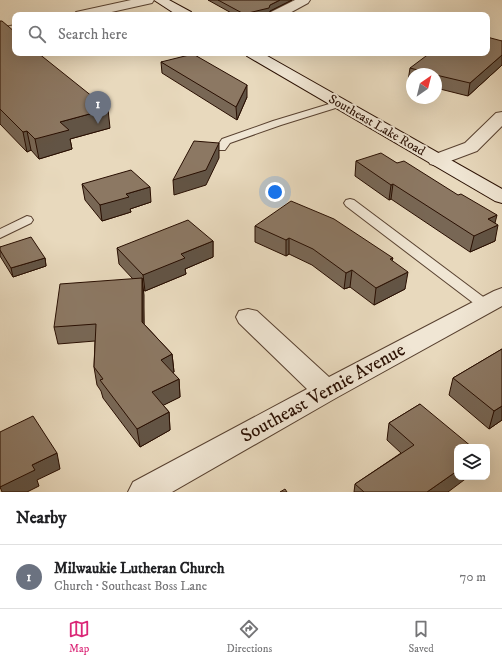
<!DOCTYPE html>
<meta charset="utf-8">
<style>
:root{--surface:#fff;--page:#f2f2f2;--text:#202124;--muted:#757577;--line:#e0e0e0;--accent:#db2777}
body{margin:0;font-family:"IM FELL DW Pica",serif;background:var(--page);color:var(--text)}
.controls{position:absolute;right:12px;bottom:12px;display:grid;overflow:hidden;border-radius:8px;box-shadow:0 4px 16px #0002}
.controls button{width:36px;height:36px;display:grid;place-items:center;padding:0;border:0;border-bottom:1px solid var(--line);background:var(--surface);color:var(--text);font:20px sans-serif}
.compass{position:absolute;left:406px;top:68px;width:36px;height:36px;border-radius:50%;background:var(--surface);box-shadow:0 4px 16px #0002;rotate:35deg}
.you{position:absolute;left:275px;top:192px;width:14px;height:14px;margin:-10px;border:3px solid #fff;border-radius:50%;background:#1a73e8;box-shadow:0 0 0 6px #1a73e833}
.badge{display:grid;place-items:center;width:26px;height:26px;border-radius:50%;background:var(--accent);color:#fff;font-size:13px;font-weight:700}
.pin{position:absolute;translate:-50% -33px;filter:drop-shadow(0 1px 2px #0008)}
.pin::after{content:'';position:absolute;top:21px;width:14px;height:12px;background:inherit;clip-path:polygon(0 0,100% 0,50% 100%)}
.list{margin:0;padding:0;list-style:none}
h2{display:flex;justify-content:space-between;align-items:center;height:52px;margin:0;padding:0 16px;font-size:17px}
h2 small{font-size:13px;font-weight:400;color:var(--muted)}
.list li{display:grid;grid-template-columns:26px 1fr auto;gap:12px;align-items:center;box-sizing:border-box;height:64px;padding:0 16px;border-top:1px solid var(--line)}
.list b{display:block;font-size:15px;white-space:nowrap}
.list p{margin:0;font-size:13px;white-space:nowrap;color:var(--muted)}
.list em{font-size:13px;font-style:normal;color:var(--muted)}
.icon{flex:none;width:22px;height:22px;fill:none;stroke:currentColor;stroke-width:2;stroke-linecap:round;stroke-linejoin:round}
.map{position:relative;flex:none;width:502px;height:492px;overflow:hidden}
.search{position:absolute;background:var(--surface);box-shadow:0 4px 16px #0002;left:12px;right:12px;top:12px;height:44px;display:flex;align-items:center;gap:10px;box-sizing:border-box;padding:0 14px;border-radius:8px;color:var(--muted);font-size:15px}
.sheet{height:116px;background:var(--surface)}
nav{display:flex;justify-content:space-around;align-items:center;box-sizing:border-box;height:56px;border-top:1px solid var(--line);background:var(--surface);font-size:11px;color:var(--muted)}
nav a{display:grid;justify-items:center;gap:2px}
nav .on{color:var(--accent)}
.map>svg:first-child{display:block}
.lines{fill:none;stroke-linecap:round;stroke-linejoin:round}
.lane-casing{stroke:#584130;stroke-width:2}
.street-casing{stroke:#584130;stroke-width:2}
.secondary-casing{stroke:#280e01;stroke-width:2}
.lane{fill:#f0e6d4;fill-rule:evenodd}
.street{fill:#f0e6d4;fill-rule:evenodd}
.secondary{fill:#f0e6d4;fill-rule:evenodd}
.wall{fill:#786755;stroke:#280e01}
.shaded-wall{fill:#625445;stroke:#280e01}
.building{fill:#8c7863;stroke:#280e01}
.labels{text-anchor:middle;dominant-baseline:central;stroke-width:4;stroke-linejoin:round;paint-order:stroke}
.far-street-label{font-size:13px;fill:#280e01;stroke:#f0e6d4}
.near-street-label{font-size:19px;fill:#280e01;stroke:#f0e6d4}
</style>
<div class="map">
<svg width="502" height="492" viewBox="0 0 502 492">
<rect width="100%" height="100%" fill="#e8d9bd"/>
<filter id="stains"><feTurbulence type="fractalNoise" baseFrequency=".005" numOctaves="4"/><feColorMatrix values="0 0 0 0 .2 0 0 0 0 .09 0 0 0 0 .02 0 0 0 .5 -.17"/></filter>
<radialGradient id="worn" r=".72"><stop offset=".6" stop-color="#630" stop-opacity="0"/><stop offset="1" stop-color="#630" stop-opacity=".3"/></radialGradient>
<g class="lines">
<!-- lane casing -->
<g class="lane-casing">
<g id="lane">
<polygon points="339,101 342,102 344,104 342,106 281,125 230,143 225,150 217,150 216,148 222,139 273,121"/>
<polygon points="350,199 354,200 490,302 492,305 490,308 485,310 480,308 346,206 344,203 346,200"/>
<polygon points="27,216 31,217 33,220 31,223 0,238 0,229"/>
</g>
</g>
<!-- street casing -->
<g class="street-casing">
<g id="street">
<polygon points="131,0 154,0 152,3 98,15 75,15 76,12"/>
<polygon points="295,0 310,0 308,3 286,15 270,15 271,12"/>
<polygon points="15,25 15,33 0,36 0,28"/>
<polygon points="502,112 502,126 477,151 437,166 430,164 428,160 430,156 465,143 496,113"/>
<polygon points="502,288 502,306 336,398 172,492 128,492 133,482 307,389 239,323 236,317 239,311 248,309 257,311 329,377 494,291"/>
</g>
</g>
<!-- secondary casing -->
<g class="secondary-casing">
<g id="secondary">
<polygon points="154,0 169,0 191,12 192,15 177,15"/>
<polygon points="245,53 262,53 502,189 502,203 495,201 247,56"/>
</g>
</g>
<!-- lane -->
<use href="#lane" class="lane"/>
<!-- street -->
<use href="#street" class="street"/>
<!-- secondary -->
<use href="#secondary" class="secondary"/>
</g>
<!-- wall -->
<g class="wall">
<polygon points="208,0 292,0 270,11 269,14 265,15 235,15"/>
<polygon points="0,21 110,128 70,139 72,149 39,159 31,150 27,152 0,124"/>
<polygon points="502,41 502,65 468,96 436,88 436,74 412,74 412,82 408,81 410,68"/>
<polygon points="161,62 247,97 237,120 162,73"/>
<polygon points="356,161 397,163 495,223 495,241 470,252 391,199 389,200 355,176"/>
<polygon points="82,184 151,202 130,209 131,212 102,221 85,200"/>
<polygon points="255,226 393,258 392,261 405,289 374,305 350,287 344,289 312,265 289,254 286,256 255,242"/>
<polygon points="213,241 213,257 185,269 186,274 145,291 143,290 144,324 172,354 174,372 172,372 179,379 180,397 163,405 169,412 170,430 140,447 103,398 101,391 97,385 94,367 95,341 58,344 54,327 133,279 119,264 117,248"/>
<polygon points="0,247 45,258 46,266 13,277 0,256"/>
<polygon points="502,349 502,420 489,429 449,395 453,378"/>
<polygon points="420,404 448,492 354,492 355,484 401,453 387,440 389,423"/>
</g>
<!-- shaded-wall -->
<g class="shaded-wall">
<polygon points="280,0 292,0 270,11 269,14 265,15 244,15 244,14 270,5"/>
<polygon points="502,55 502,65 468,96 470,83"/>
<polygon points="247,85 247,97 237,120 236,107"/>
<polygon points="108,109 110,128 70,139 72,149 39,159 35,139 60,122"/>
<polygon points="27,131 31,150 27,152 23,132"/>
<polygon points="219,143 219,158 206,185 174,195 173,180"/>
<polygon points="393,184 391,199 389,200 391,185"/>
<polygon points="150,187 151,202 130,209 131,212 102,221 100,205 126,194"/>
<polygon points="497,215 494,227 498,225 495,241 470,252 474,236 488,219"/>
<polygon points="289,238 289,254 286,256 286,240"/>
<polygon points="213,241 213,257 185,269 186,274 145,291 143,275 181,254"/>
<polygon points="45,258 46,266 13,277 11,268"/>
<polygon points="352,270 350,287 344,289 346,273"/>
<polygon points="408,272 405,289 374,305 376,288"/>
<polygon points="142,278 144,295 144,339 142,322"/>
<polygon points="172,354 174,372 163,377 161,360"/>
<polygon points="179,379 180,397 154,410 152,392"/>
<polygon points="502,406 502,420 489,429 494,411"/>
<polygon points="169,412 170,430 140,447 137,429"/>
<polygon points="57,453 60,469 37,480 39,486 27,492 2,492 0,487 32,465"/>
<polygon points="457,471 457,477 468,477 448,492 427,492"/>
</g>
<!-- building -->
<g class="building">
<polygon points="218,0 280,0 270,5 269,8 244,14"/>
<polygon points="0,21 2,21 15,32 15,53 38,53 108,109 60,122 69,130 35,139 27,131 23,132 0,109"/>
<polygon points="487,37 502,41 502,55 470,83 436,75 436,74 433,74 410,68 430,53 487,53"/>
<polygon points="193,54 247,85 236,107 161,62"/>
<polygon points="194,141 219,143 206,170 173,180"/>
<polygon points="381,153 397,163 404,161 458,195 461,194 497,215 488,219 498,225 474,236 393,184 391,185 356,161"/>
<polygon points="131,170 150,187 126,194 129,197 100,205 82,184"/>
<polygon points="291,201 334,219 393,258 390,259 408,272 376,288 352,270 346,273 313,249 289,238 286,240 255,226"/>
<polygon points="188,220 213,241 181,254 185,258 143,275 117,248"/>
<polygon points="31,237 45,258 11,268 0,250 0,247"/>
<polygon points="142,278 142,322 172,354 161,360 179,379 152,392 169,412 137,429 100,380 103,379 94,367 96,324 54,327 60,284"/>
<polygon points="502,349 502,406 494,411 453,378"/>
<polygon points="420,404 472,447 457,447 457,471 427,492 364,492 355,484 414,445 389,423"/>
<polygon points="33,416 57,453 32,465 35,470 0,487 0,432"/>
<polygon points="285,489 287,492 280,492"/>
</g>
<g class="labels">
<!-- far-street labels -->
<g class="far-street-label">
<text transform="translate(377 125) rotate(30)">Southeast Lake Road</text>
</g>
<!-- near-street labels -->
<g class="near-street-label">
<text transform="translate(323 393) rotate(-29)">Southeast Vernie Avenue</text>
</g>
</g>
<rect width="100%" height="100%" filter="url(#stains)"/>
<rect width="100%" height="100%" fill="url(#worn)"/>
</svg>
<div class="controls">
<button><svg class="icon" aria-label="layers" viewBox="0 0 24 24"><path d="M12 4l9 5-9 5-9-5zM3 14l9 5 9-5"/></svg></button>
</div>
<svg class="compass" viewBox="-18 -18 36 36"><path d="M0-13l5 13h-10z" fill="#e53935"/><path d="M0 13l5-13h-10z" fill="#757577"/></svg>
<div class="you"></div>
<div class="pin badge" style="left:98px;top:124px;background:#6b7280">1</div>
<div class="search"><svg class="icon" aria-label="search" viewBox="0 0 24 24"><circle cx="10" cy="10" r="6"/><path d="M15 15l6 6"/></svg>Search here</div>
</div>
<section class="sheet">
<h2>Nearby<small></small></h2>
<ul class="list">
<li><span class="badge" style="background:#6b7280">1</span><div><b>Milwaukie Lutheran Church</b><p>Church · Southeast Boss Lane</p></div><em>70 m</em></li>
</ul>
</section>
<nav>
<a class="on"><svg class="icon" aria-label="map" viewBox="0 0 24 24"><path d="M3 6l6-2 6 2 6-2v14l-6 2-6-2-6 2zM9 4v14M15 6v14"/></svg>Map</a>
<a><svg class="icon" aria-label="directions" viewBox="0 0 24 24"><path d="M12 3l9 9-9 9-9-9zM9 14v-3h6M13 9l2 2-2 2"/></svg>Directions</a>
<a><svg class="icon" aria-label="saved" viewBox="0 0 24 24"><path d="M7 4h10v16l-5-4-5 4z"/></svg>Saved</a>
</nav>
